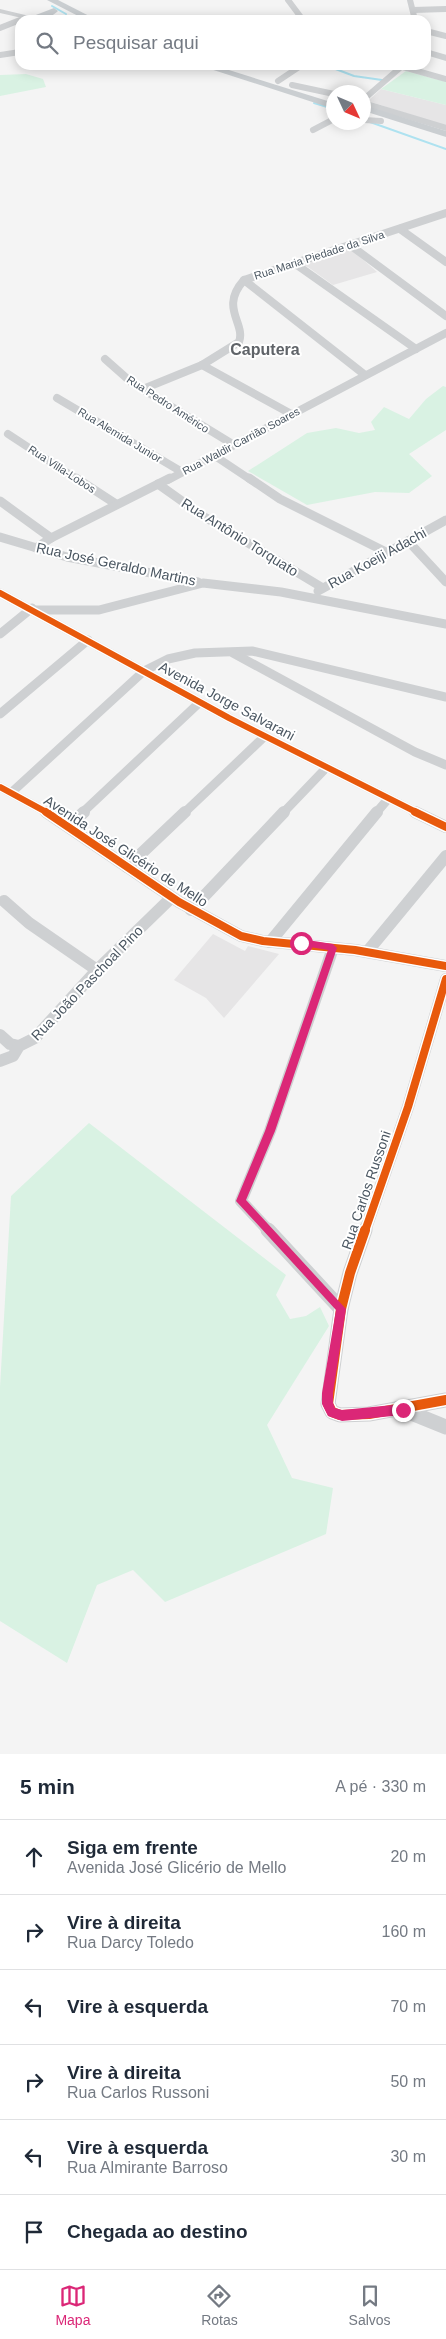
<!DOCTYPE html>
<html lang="pt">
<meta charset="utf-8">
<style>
:root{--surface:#fff;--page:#f6f6f7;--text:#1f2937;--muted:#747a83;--line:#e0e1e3;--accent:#db2777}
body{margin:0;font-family:Arial,sans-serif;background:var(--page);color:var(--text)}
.compass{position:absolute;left:326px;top:85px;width:45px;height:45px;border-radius:50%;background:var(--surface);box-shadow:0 2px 12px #0003;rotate:134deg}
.stop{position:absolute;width:15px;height:15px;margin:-11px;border:4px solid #db2777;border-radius:50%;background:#fff}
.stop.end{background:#db2777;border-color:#fff;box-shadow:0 1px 5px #0008}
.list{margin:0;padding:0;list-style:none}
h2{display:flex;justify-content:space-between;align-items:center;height:65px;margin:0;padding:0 20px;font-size:21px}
h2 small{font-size:16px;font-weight:400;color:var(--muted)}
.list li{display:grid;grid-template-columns:32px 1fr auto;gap:15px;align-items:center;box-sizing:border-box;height:75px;padding:0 20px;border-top:1px solid var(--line)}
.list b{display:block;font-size:19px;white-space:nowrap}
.list p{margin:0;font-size:16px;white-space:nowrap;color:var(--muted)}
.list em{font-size:16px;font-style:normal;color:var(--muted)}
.icon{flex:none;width:28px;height:28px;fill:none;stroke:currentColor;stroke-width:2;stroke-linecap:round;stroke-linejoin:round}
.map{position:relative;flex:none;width:446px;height:1754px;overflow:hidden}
.search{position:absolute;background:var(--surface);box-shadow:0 2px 12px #0003;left:15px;right:15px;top:15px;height:55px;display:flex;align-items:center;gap:12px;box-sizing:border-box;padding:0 18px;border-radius:15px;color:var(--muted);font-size:19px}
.sheet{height:515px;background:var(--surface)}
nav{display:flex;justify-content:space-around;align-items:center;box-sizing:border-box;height:70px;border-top:1px solid var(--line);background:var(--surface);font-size:14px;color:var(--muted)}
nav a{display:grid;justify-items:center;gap:2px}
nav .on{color:var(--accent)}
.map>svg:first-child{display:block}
.education{fill:#e6e5e6}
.green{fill:#d9f2e3}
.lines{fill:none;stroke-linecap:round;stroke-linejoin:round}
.stream{stroke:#aee2f0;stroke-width:2}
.minor-far4{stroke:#ced0d2;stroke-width:6}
.minor-far3{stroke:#ced0d2;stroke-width:8}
.minor-far2{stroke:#ced0d2;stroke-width:9}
.minor-far1{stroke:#ced0d2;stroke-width:12}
.minor{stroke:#ced0d2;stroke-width:15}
.tertiary{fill:#ced0d2;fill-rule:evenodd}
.primary{fill:#caced1;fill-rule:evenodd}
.cycleway-far2-casing{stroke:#fff;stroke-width:9}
.cycleway-far1-casing{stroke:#fff;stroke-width:11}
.cycleway-casing{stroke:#fff;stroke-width:13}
.cycleway-far2{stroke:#e8590c;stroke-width:6}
.cycleway-far1{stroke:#e8590c;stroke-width:8}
.cycleway{stroke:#e8590c;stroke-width:10}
.route{fill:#db2777}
.labels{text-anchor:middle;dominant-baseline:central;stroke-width:4;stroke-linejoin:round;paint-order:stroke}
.far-street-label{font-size:11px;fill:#4a5661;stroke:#fff}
.street-label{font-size:14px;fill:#4a5661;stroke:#fff}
.far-district-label{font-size:16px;font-weight:bold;fill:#5f6368;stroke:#fff}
</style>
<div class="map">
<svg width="446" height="1754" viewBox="0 0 446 1754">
<rect width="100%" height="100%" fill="#f4f4f4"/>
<!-- education -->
<g class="education">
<polygon points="381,89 446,105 446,126 368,101"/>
<polygon points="351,249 377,272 333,285 308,267 301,265"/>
<polygon points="213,934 245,951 248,946 279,954 224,1018 206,998 174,980"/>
</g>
<!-- green -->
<g class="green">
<polygon points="406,71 446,82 446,105 381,89"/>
<polygon points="26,74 43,79 46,87 0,96 0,75"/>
<polygon points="443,386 446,387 446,430 409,454 432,476 409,493 375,492 307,505 248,471 307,433 336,428 359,433 375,430 371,422 384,407 409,419 426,399"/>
<polygon points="89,1123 286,1275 276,1295 290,1319 306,1316 320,1307 329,1326 267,1425 292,1478 333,1488 326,1534 165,1602 133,1570 97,1585 67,1663 0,1621 0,1387 11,1196"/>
</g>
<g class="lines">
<!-- stream -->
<g class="stream">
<polyline points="52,6 66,14"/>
<polyline points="325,65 354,76 382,80"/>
<polyline points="314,103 334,109"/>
<polyline points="370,122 446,149"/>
</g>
<!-- minor-far4 -->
<g class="minor-far4">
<polyline points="288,0 303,20"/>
<polyline points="410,0 415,20"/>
<polyline points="413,10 446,9"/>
<polyline points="0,28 20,20"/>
<polyline points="426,31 446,36"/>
<polyline points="426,52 446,58"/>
<polyline points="0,55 20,52"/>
<polyline points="396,65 446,79"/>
<polyline points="278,81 302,65"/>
<polyline points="292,85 334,94"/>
<polyline points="364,99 401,67"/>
<polyline points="364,103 446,128"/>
<polyline points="364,120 381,121"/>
<polyline points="313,130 334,119"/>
</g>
<!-- minor-far3 -->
<g class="minor-far3">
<polyline points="400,229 446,262"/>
<polyline points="350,245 446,316"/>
<polyline points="294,263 416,349"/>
<polyline points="244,280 365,375"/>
<polyline points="105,359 131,382 234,445"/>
<polyline points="202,365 293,415"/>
<path d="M143,389L202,365L239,342C246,323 219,308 244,280L446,213"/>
<polyline points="57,398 182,472"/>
<polyline points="8,434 78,480"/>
<polyline points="215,456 251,480"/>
<polyline points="168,480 446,333"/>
</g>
<!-- minor-far2 -->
<g class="minor-far2">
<polyline points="76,478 116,504"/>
<polyline points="249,478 280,499 388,553"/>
<polyline points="158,484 203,516 323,588"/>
<polyline points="0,501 51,538"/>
<polyline points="0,537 67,557 198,582"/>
<polyline points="408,541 446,582"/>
<polyline points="36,548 51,538 170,478"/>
<polyline points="318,591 446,520"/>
<polyline points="0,593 229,718 418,813"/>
<polyline points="35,610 99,610 203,583 281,592 446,624"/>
<polyline points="0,634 32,608"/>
<polyline points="233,653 415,752 446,765"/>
<polyline points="0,714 88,640"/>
<polyline points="0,787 48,813"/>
<polyline points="12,792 144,671 168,659 195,653 252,651 446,697"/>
<polyline points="82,813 200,702"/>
<polyline points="184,813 265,736"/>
<polyline points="283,813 326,768"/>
<polyline points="376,813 388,799"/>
</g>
<!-- minor-far1 -->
<g class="minor-far1">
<polyline points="46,812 179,902 241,936 263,941 355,950 446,966"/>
<polyline points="415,812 446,827"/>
<polyline points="69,826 84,812"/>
<polyline points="127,867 185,812"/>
<polyline points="4,901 29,923 97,970"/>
<polyline points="191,910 284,812"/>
<polyline points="270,942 377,812"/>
<polyline points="367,952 446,856"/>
<polyline points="0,1035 10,1044 19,1046"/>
<polyline points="0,1061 13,1056 19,1046 35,1038 97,970 171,898"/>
<polyline points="269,1231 241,1201 270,1131 333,948"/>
<polyline points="365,1231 408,1107 446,979"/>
</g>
<!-- minor -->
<g class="minor">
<polyline points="268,1230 341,1309"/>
<polyline points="365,1230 350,1273 341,1309 328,1404 332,1412 340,1415 369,1414 446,1400"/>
<polyline points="404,1410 446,1427"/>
</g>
<!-- tertiary -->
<g class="tertiary">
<polygon points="0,9 42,19 43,20 31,20 0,13"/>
<polygon points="62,16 64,19 50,20 51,19"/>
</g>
<!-- primary -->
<g class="primary">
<polygon points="47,0 58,0 97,20 86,20"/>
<path d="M54,8L58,11C51,18 36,23 28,18Z"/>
<polygon points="198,65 213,65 334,103 334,109"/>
<polygon points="364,105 446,131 446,137 364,111"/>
</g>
<!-- cycleway-far2 casing -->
<g class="cycleway-far2-casing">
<g id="cycleway-far2">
<polyline points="0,593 229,718 418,813"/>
<polyline points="0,787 48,813"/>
</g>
</g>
<!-- cycleway-far1 casing -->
<g class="cycleway-far1-casing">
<g id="cycleway-far1">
<polyline points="46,812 179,902 241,936 263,941 355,950 446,966"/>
<polyline points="415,812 446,827"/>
<polyline points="365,1231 408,1107 446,979"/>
</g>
</g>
<!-- cycleway casing -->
<g class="cycleway-casing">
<polyline id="cycleway" points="365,1230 350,1273 341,1309 328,1404 332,1412 340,1415 369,1414 446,1400"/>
</g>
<!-- cycleway-far2 -->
<use href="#cycleway-far2" class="cycleway-far2"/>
<!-- cycleway-far1 -->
<use href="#cycleway-far1" class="cycleway-far1"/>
<!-- cycleway -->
<use href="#cycleway" class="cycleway"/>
</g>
<!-- route -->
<polygon class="route" points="301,939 333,944 337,948 275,1131 246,1200 346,1309 333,1393 333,1403 335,1408 342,1410 403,1404 408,1410 403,1415 342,1421 328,1416 322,1404 322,1393 336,1310 236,1201 265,1131 328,950 298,945 296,943"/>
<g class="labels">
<!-- far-street labels -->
<g class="far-street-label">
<text transform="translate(319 255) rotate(-18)">Rua Maria Piedade da Silva</text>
<text transform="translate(168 404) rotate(33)">Rua Pedro Américo</text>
<text transform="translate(120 435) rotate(31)">Rua Alemida Junior</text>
<text transform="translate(241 441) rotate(-28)">Rua Waldir Carrião Soares</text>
<text transform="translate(62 469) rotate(33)">Rua Villa-Lobos</text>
</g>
<!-- street labels -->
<g class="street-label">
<text transform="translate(240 537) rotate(32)">Rua Antônio Torquato</text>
<text transform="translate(377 558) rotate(-29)">Rua Koeiji Adachi</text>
<text transform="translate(116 564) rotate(12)">Rua José Geraldo Martins</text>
<text transform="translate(227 701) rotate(28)">Avenida Jorge Salvarani</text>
<text transform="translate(126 851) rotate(33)">Avenida José Glicério de Mello</text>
<text transform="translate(87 983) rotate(-46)">Rua João Paschoal Pino</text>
<text transform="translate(366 1190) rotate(-71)">Rua Carlos Russoni</text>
</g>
<!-- far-district labels -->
<g class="far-district-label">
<text x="265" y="349">Caputera</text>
</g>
</g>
</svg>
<svg class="compass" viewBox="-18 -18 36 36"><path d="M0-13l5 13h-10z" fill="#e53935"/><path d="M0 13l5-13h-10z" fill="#747a83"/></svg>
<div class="stop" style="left:301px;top:943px"></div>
<div class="stop end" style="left:403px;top:1410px"></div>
<div class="search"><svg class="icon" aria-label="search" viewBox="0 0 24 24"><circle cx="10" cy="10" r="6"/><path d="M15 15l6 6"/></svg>Pesquisar aqui</div>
</div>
<section class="sheet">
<h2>5 min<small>A pé · 330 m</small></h2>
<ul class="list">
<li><svg class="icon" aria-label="ahead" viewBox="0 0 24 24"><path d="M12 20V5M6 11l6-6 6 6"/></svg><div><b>Siga em frente</b><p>Avenida José Glicério de Mello</p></div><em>20 m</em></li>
<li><svg class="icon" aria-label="right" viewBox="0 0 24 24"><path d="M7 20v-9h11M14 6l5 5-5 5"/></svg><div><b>Vire à direita</b><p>Rua Darcy Toledo</p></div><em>160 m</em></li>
<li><svg class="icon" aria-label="left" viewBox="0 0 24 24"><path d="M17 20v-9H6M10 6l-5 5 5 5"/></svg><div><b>Vire à esquerda</b></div><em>70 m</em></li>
<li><svg class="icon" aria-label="right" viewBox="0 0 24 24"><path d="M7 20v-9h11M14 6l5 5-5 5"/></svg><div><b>Vire à direita</b><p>Rua Carlos Russoni</p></div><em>50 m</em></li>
<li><svg class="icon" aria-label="left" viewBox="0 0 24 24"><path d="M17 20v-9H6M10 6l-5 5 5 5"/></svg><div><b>Vire à esquerda</b><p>Rua Almirante Barroso</p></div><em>30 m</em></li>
<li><svg class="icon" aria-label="arrive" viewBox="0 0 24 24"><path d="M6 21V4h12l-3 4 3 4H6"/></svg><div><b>Chegada ao destino</b></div></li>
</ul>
</section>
<nav>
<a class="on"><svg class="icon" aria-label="map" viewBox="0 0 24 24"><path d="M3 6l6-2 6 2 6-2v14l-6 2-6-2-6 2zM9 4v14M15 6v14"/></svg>Mapa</a>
<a><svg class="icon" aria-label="directions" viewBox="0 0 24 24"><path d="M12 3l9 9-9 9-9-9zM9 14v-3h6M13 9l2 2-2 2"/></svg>Rotas</a>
<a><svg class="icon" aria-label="saved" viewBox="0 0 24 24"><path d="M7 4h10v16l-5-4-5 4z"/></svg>Salvos</a>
</nav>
